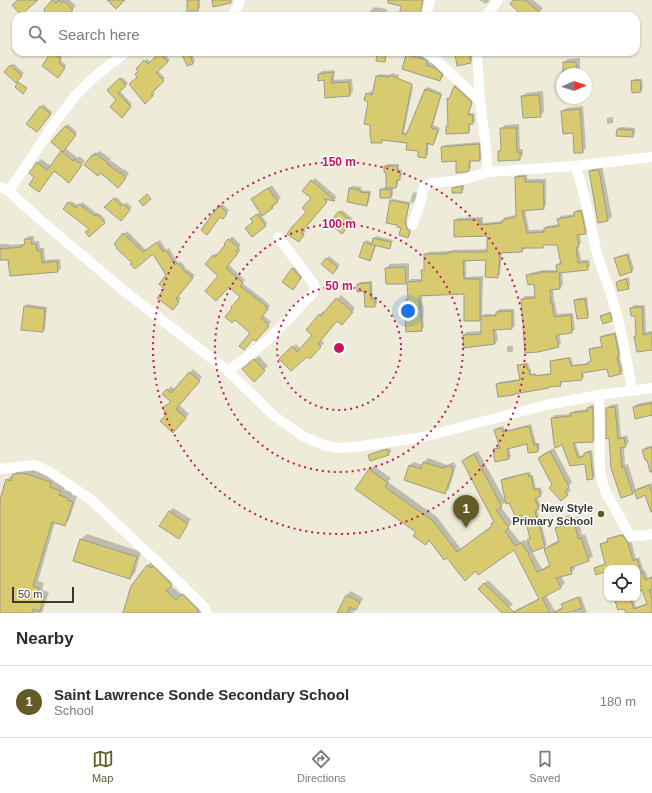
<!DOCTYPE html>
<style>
:root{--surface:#fff;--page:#f2f2f3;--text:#2b2b33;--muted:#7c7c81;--line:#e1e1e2;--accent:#625b27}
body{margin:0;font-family:Arial,sans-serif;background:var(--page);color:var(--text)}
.controls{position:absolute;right:12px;bottom:12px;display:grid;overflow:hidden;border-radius:8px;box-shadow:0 1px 3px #0004}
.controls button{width:36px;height:36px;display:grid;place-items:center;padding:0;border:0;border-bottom:1px solid var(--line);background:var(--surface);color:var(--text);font:20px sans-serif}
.compass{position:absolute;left:556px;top:68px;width:36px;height:36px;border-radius:50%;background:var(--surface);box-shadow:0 1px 3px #0004;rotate:87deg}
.scale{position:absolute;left:12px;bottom:10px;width:62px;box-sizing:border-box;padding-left:4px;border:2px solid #3a3931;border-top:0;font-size:11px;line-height:14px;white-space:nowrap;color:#3a3931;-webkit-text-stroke:3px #fff;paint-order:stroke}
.you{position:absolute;left:408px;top:311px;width:14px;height:14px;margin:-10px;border:3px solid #fff;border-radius:50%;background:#1a73e8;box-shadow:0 0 0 6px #1a73e833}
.badge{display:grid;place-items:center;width:26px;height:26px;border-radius:50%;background:var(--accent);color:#fff;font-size:13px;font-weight:700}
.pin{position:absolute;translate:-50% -33px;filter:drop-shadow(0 1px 2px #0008)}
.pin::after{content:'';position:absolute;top:21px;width:14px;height:12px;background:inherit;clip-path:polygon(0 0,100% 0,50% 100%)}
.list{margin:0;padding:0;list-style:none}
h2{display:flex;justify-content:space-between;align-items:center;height:52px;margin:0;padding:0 16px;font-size:17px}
h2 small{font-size:13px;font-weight:400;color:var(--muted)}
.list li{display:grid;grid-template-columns:26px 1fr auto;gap:12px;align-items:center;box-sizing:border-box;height:72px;padding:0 16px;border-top:1px solid var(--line)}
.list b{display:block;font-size:15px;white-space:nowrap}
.list p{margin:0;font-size:13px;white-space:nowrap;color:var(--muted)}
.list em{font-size:13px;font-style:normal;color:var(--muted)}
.icon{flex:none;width:22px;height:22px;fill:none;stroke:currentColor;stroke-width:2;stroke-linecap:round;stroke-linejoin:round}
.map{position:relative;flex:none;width:652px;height:613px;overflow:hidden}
.search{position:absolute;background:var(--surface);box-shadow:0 1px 3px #0004;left:12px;right:12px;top:12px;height:44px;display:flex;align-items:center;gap:10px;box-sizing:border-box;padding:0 14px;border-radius:12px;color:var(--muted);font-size:15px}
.sheet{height:124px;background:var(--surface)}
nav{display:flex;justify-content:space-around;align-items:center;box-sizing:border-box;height:56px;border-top:1px solid var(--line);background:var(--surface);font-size:11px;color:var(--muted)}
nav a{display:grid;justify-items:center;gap:2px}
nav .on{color:var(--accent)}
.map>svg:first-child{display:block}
.shadow{fill:#0003}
.building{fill:#d7ca6f;stroke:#9d9b89}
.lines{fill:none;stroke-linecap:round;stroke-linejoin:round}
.minor{stroke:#fff;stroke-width:10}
.ring{fill:none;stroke:#c2185b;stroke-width:2;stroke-dasharray:2 4}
.poi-dot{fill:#625b27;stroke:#fff;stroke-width:1.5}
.labels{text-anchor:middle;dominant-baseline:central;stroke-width:3;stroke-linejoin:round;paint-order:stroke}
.poi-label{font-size:11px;font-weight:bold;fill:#3a3931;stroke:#fff;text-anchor:end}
.centre{fill:#c2185b;stroke:#fff;stroke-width:2}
.ring-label{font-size:12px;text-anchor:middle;font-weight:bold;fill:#c2185b;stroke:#fff;stroke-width:3;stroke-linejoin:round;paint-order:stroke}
</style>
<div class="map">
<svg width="652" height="613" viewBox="0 0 652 613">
<rect width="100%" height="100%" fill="#eeebd8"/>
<!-- shadow -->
<g class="shadow">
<polygon points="54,0 70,0 76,6 69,13 71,14 70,16 44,16 47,11 45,9"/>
<polygon points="188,0 200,0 200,8 198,10"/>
<polygon points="479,0 490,0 486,4"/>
<polygon points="515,0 533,0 543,8 537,16 525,16"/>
<polygon points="374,7 387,9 386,16 370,16 370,11"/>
<polygon points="52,52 55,52 62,57 60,60 66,65 60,75 43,66"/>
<polygon points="161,52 163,52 170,60 158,71 165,78 152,91 155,94 145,102 138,77 140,71 137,69 147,59 151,62"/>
<polygon points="185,52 191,52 195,61 193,63 188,65 183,54"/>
<polygon points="281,52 287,52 287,54 286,55 281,55"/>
<polygon points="305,52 312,52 311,54 305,53"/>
<polygon points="461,52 472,52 473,60 471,61 455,55"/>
<polygon points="379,53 386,54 385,61 378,54"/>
<polygon points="416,54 428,56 430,58 429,62 438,64 445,71 443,77 440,80 413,57"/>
<polygon points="580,58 580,74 562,74 562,87 561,87 561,72 564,69 564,62 568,59"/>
<polygon points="13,63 24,73 15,82 5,72"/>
<polygon points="335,70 334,80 352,79 353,92 349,95 319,74 322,71"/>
<polygon points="393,73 399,75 398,85 413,87 404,132 408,133 425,89 428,87 442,93 433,125 440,128 435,142 433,144 429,143 428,154 426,157 420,150 408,142 384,140 381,142 367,94 370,91 374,93 377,76 380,74 390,75"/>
<polygon points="122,77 128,83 120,91 132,104 124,115 117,100 109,90"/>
<polygon points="634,79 642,79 643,88 641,91 633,91 632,82"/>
<polygon points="456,84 473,100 469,113 474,113 475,121 473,123 470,123 470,130 468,132 447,127 449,125 448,98 451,97 454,86"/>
<polygon points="543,91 544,112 540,116 522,96 526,93"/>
<polygon points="43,104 52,112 40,129 41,107"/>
<polygon points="583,106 586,148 582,152 574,132 562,111 566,108"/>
<polygon points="613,117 613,123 607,124 607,118"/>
<polygon points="68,124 77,132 65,148 78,158 79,156 85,161 72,178 54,170 35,177 37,163 41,159 51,166 63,150 65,127"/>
<polygon points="519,124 520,149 523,149 523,155 519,159 499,152 502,148 501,129 505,125"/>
<polygon points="620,127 635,128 635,134 632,136 618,136 618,129"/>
<polygon points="481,142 482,158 480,160 471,160 471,168 468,170 457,160 443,161 442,147 444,145"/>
<polygon points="100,151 111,159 110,160 124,170 125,169 129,174 121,183 92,155 96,152 97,153"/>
<polygon points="388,164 399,164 399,169 402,170 402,176 398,179 398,185 396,187 393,187 393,195 390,197 381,190 384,187 387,187 387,172 385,166"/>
<polygon points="602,166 612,217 608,220 590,171 593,168"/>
<polygon points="519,174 527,174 527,179 546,179 546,205 543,208 525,210 529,230 545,230 545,228 547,226 559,224 558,219 561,216 575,214 575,213 577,210 584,209 588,230 585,233 580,234 581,243 578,246 581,260 589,260 590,266 587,269 562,271 563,285 560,288 553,288 554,302 555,302 557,314 573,313 575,329 572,332 559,334 561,343 558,346 522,299 525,296 536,296 535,283 527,276 530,273 544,270 557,270 557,265 560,262 562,262 558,244 545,244 542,247 525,247 525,249 522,251 502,252 500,274 497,277 488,259 466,260 466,277 483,276 482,316 485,314 497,314 497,312 499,309 514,309 515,326 512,328 496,329 498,340 495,343 464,347 464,335 466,332 482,331 482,318 480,320 465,293 422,295 424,327 421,330 405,308 407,306 407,300 409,298 408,280 406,283 387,283 386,268 390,264 409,263 409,281 411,279 423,279 422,271 425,268 425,255 428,252 451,251 452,250 488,249 488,235 455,221 458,218 483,217 483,223 503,221 505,217 517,215 516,177"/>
<polygon points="315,178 337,197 334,200 329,199 303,229 306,231 298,241 312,198 312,181"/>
<polygon points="272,185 281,198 275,203 276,204 272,208 261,215 267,223 265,226 254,222 254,217 260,212 256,196"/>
<polygon points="464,185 464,189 462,192 453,188 456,186"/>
<polygon points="352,186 362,187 361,190 371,191 369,202 366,204 350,188"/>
<polygon points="414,192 417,193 415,200 413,203 410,202 412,195"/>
<polygon points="117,197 124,205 126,202 132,207 123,217 106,207"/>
<polygon points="392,199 410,202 406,222 407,222 408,227 411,229 410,235 408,237 391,201"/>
<polygon points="71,201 79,206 82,202 98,214 99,213 106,220 89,236 90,229 69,203"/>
<polygon points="222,204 229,210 225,216 219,206"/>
<polygon points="342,210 353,219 345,230 340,212"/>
<polygon points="127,231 146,250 160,240 166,250 169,248 178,263 180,261 185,266 184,267 195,275 178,296 181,298 175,306 166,289 168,275 153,253 133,262 124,234"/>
<polygon points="29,236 34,236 34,241 39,241 40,248 44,248 45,260 60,259 61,268 58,271 9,259 0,259 0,244 9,244 9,245 24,244 26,243 25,239"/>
<polygon points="232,236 241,245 238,248 241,250 228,264 245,280 242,283 268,303 268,304 270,306 263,315 271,322 256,339 251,333 241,297 206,264 216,253 218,255 227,245 225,244"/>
<polygon points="376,236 393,240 391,246 389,248 376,245 372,258 370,260 365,242 367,240 373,243 374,238"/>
<polygon points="629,253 634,269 632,271 615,259 618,256"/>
<polygon points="329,256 340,265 335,270 322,264"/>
<polygon points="295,266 303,276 295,286 284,282"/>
<polygon points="629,277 630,286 628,288 617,282 620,280"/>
<polygon points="372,281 373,297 377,297 377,303 375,306 365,290 358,285 360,282"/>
<polygon points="341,295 355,308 345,320 337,320 321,340 324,343 310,358 307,355 281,359 296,344 301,349 314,335 319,315 323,311 325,313"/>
<polygon points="587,297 589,315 587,317 575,301 578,298"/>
<polygon points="27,304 47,307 45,329 43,331 25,307"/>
<polygon points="634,305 645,305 646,332 652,331 652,349 635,336 637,335 636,315 631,308"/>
<polygon points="612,311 614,318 611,320 601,316 604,314"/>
<polygon points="617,332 621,353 619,355 623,371 621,373 608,368 583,371 584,377 582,379 562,381 562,383 560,385 549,386 548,387 497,384 499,382 521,379 518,366 521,364 528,363 530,369 531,369 531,374 536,373 537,375 552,373 551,362 553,360 571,357 573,365 589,363 591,360 591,350 593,347 603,346 601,337 603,335"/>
<polygon points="508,346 513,346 513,351 512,352 507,352 507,347"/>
<polygon points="259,356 268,366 254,380 247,365"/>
<polygon points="193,369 202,377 179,405 189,414 176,428 163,408 172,401 164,394 171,386 175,390"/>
<polygon points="652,401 652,414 634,407 637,404"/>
<polygon points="618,404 621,437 627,435 629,442 625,446 624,446 625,465 628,464 636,490 638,488 652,483 652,513 646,494 635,491 633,493 622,497 610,437 607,438 607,408 610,405"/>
<polygon points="591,405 595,405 595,438 593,441 575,442 580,456 585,454 587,451 592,450 595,476 593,478 586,463 571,465 552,418 555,415 572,414 574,411 588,409 588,408"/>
<polygon points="531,424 536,443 539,443 540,449 537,451 528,443 509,447 511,456 509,459 494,450 497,447 500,447 495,430 497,428 503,426 505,431"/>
<polygon points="652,446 652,470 643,450 646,447"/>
<polygon points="390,448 391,452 389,454 371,460 369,456 372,453"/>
<polygon points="554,448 572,482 568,487 571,490 561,500 539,458 543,454"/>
<polygon points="478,451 506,502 500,506 513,523 508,527 520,542 525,540 529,545 530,545 528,541 530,538 527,524 502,481 504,478 530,472 531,475 533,475 536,489 540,487 543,493 537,497 541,506 537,509 540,523 541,522 547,545 532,551 542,569 551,564 545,549 549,545 559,540 556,529 560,524 563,524 562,520 566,516 571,515 572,518 578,517 582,535 585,534 593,556 588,560 574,565 575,569 571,573 561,576 565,583 561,587 546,595 555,611 566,605 567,613 513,613 516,610 540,598 514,548 447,557 430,540 426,544 417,531 370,470 374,466 391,478 388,482 437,517 461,549 493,525 495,521 463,461 467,457"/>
<polygon points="428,458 447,465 454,462 456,466 449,489 445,492 405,479 410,465 414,462 423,465 424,462"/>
<polygon points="29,468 56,477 54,482 65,486 64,490 72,492 72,495 77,496 69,520 64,525 55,522 38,581 44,583 42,590 49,592 42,613 0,613 0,502 7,480 12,475 14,475 19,469"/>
<polygon points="173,508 191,519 182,534 179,537 169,512"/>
<polygon points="625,533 631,540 636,559 639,557 644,571 645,570 648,578 652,576 652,612 650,613 627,613 624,607 614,598 633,598 636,607 648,603 642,589 637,591 637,568 607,568 607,570 595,568 598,566 606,563 601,545 604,542 609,541 608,539 611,537"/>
<polygon points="87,534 141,552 135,573 130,578 75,560 81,539"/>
<polygon points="153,560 176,579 170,585 182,595 188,590 203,613 124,613 132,586 148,565"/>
<polygon points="488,580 513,604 504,613 479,589"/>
<polygon points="351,591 363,598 360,604 356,608 353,613 338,613 347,595"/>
<polygon points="581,596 587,613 572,613 568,602 570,600"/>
</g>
<!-- building -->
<g class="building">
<polygon points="18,0 38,0 21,15 12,5"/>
<polygon points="52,0 56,3 59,0 62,3 64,1 73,10 67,16 40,16 45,11 44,9"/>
<polygon points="107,0 125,0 116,9"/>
<rect x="187" y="0" width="11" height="11"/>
<polygon points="212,0 231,0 231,3 213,7"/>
<polygon points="388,0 423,0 420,16 399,16 401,6 388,3"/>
<polygon points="513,0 525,0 544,16 523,16 510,4"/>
<polygon points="51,52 61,59 59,63 65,68 58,78 42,66"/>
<polygon points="187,52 189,52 193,64 187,66 182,54"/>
<polygon points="467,52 469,52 471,63 457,66 455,55"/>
<polygon points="159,53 168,62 156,73 164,81 151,94 153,96 145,104 129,84 137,77 135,74 138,71 136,69 144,60 148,64"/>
<polygon points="377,54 386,55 385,62 376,61"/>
<polygon points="406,55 424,59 427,61 426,65 435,68 442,74 440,81 402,69"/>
<polygon points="563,62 576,62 577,74 563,74"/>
<polygon points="10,65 22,76 16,83 4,72"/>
<polygon points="333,72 331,83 349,82 350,96 325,98 324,80 318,81 318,74"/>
<polygon points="389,75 412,84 402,134 406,135 425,89 441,95 431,128 438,130 433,145 427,143 426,158 418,157 418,151 406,150 407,143 382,140 382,143 371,143 371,137 370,137 370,125 364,124 368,102 364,100 366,93 372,95 376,76 389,77"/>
<polygon points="120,78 126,86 118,93 131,107 122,118 110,107 116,100 107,90"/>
<polygon points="640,80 641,92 632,93 631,81"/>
<polygon points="18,82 27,88 23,94 15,87"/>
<polygon points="454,86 472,102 468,115 473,115 473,124 469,124 469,133 446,134 446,126 448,126 447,98 449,99"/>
<polygon points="539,95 541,117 523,118 521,96"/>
<polygon points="40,106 51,114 37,132 26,124"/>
<polygon points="580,109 583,153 574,153 573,133 563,134 561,111"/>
<polygon points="65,126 76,135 63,152 51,142"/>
<polygon points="500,128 516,128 517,152 520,152 520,160 498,161 498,151 501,151"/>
<polygon points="617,129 633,130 633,137 616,136"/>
<polygon points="479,144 480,161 469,161 469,171 465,172 456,173 456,161 442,162 441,147"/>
<polygon points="61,151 73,161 74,159 82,165 69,183 54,171 39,192 29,185 34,177 29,173 37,162 47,170"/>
<polygon points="96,154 108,163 107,164 120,173 120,172 126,178 118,188 103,175 100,173 98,176 84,165 92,155 94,156"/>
<polygon points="384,166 397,166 397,172 400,172 400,180 397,180 396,188 386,188 386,173 384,172"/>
<polygon points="599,170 608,221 598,223 589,171"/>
<polygon points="525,176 525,182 543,182 544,209 522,211 527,233 544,232 544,228 559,226 557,219 574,216 574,212 581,211 586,234 577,235 579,247 576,247 578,263 587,262 588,270 559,273 560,289 550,290 551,304 552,304 554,317 571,315 572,333 557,335 557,336 556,337 559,347 538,352 525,353 521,299 535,298 534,284 528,285 526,275 541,273 540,272 557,272 556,265 561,264 557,245 543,245 543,248 522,248 522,252 500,253 498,278 485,277 486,260 463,261 464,279 480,279 480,321 464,321 464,294 419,296 422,331 406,332 404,308 406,308 406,299 408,299 407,282 422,281 421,270 424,270 424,254 448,254 448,252 487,252 487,236 454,237 454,220 480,220 480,225 502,223 502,220 516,217 515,177"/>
<polygon points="311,180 335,201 324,199 327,202 301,233 304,235 299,242 287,234 292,227 306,212 302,208 311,198 302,191"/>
<polygon points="462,186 462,193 452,193 452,188"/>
<polygon points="268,188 278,202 271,207 273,208 262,216 251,199"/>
<polygon points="349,188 360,190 360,192 369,193 367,206 347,202"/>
<polygon points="380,189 391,190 391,198 380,198"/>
<polygon points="147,194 151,199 143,206 139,201"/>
<polygon points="114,198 121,206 123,204 130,210 121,221 104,207"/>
<polygon points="390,200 409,204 405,223 406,224 407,229 410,231 408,238 399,235 401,228 397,227 397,225 386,223"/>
<polygon points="68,202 76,208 79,204 95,216 97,214 105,223 89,237 85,232 89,229 63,209"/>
<polygon points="219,205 227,213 223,219 220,217 207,235 201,230"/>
<polygon points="339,211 352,222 342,234 329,223"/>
<polygon points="257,214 266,226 252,237 245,228 253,222 250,219"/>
<polygon points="123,233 143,252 157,242 163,252 166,250 175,265 177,263 183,269 183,270 193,278 176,299 179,302 173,310 157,298 164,289 159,284 166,275 153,254 135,269 130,264 132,263 116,248 117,247 114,244"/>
<polygon points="373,238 391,242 390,249 374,245 375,246 370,261 359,257 364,242 372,245"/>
<polygon points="24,239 31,239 31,244 36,244 37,251 41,251 42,263 57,261 58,272 10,276 8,260 0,260 0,249 22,247 22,245 25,244"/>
<polygon points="228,239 239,248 236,251 238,253 226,268 243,283 240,286 266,306 266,307 268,309 261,318 269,326 256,341 253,339 244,350 239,346 250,333 235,320 232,323 225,317 232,308 231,307 240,297 229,287 216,301 205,291 218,276 205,264 213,255 215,257 225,245 224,244"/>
<polygon points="627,255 632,272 620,276 614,258"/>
<polygon points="326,258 338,267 333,274 321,264"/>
<polygon points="405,267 406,284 386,284 385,268"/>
<polygon points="292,268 301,278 293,290 282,282"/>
<polygon points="626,279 629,289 618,291 616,282"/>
<polygon points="370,283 371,299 375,299 375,307 365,307 364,291 357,292 357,284"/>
<polygon points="336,298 353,312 342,325 337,321 318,344 321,347 310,359 307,357 291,371 279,359 292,346 297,352 312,335 306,330 319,314 321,316"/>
<polygon points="585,299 588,318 577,319 574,300"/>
<polygon points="24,306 45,309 43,332 21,330"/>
<polygon points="642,307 643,335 652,333 652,350 637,352 634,336 636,336 635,316 631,316 630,308"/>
<polygon points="512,311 512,329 493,330 495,344 464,348 463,335 481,334 481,316 496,316 496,312"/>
<polygon points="610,313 612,321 603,324 600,316"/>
<polygon points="615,334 619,356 617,357 621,374 609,377 607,369 582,373 582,380 560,382 561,386 548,387 549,388 514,394 514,395 498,397 496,384 520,380 517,365 526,364 528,370 529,370 530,375 534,374 535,376 551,374 550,361 569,358 571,366 588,364 588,362 591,361 589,349 602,347 600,337"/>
<polygon points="254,359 265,371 254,382 242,369"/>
<polygon points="189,372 200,381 176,409 186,418 173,433 160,421 167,414 162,408 171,402 162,394 167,389 171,393"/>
<polygon points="652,403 652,415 635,419 633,407"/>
<polygon points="593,407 593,442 573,443 578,458 584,456 584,453 590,452 593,479 587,480 585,464 570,466 562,445 555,448 554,444 551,418 571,416 570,413 588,411 587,408"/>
<polygon points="615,407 618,439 624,438 626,447 620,448 622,468 624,467 633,494 621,498 611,468 609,438 606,439 606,408"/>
<polygon points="529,426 534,445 537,444 538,452 528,453 527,444 507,449 509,459 495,462 493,449 500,448 494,430 501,428 503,432"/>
<polygon points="652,447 652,472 650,472 647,460 645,460 642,450"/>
<polygon points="387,449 389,455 370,461 368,455"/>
<polygon points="550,451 569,487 565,491 568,495 561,501 549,488 552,485 538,458"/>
<polygon points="474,454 502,507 496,510 509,528 505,531 515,546 521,543 529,554 528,554 537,572 550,566 544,549 559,542 555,528 562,526 561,520 567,518 568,522 574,520 578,539 581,538 589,561 570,568 572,574 556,578 561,588 542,598 550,613 502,613 478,589 484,583 514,612 539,599 514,550 478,575 476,571 465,581 447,558 444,560 429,540 426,545 413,536 416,532 355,489 369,469 388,483 385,487 433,521 457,552 492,526 491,524 494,522 462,461"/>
<polygon points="423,462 443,468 450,465 453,471 445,494 404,480 409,465 421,469"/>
<polygon points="23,473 51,482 50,487 61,491 59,495 68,498 67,500 73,502 65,526 52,522 33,586 39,588 37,595 44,597 40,611 33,609 32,613 0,613 0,499 6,479 11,481 13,474"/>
<polygon points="528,473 529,477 531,476 534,490 538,488 541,496 535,499 539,509 535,511 538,524 539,524 545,547 532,552 527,540 530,539 527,526 523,526 521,515 516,518 509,503 506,504 501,480"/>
<polygon points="649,485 652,493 652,512 651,512 645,495 637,499 634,491"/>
<polygon points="169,511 188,524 179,539 159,526"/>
<polygon points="622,535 626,540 628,543 633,561 637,559 640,568 607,568 607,571 596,575 594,568 605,564 600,544 608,542 607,539"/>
<polygon points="80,539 137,557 130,579 73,561"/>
<polygon points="147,565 151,568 153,566 172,585 166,591 176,600 182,594 198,610 197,613 123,613 131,586"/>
<polygon points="642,572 645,580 652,577 652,589 649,590 652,599 652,613 626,613 624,609 622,610 621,609 618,610 614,598 630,598 634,609 647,604 642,590 637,592 637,574"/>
<polygon points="346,595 360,602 356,610 350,607 347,613 337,613"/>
<polygon points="578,597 582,608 567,613 553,613 563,608 561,604"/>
</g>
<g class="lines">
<!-- minor -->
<g class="minor">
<polyline points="232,16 237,8 240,0"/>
<polyline points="426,16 430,0"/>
<polyline points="486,16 498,0"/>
<polyline points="425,52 433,57 480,101"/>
<polyline points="477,52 480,101 485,139 488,172"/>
<path d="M575,166C586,193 589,221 596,249C600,266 608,283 613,301C622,330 627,360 632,390"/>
<polyline points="0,187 9,191 37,217 123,290 228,371 274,416 303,436 323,445 338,448 356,447 423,437 546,405 599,395 652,388"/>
<polyline points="9,191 56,121 75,96 93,78 126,52"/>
<polyline points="412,225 421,201 423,188 427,185 432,183 462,180 488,172 575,166 652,157"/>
<polyline points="228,371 257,349 271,337 313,293 315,288 313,283 278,237"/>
<polyline points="599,395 600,472 603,484 606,493 631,537 637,535 641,536 652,534"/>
<polyline points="0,469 35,465 50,472 90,499 181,584 204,607 207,613"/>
</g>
</g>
<!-- distance rings -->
<g class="ring">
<circle cx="339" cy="348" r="62"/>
<circle cx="339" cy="348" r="124"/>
<circle cx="339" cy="348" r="186"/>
</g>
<!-- markers -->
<circle class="poi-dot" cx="601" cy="514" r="4"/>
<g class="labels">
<!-- poi labels -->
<g class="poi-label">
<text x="593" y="508">New Style<tspan x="593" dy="13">Primary School</tspan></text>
</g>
</g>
<circle cx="339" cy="348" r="6" class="centre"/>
<g class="ring-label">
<text x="339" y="166">150 m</text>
<text x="339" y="228">100 m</text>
<text x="339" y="290">50 m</text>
</g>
</svg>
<div class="controls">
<button><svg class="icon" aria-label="locate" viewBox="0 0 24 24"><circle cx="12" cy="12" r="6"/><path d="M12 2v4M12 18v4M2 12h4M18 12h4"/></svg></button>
</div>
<svg class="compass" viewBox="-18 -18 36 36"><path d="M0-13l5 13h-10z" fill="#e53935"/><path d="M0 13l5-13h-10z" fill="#7c7c81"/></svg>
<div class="scale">50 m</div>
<div class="you"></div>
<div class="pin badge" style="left:466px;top:528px">1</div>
<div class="search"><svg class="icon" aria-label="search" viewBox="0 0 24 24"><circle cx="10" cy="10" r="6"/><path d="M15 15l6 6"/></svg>Search here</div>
</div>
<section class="sheet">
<h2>Nearby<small></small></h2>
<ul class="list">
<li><span class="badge">1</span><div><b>Saint Lawrence Sonde Secondary School</b><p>School</p></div><em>180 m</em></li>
</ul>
</section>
<nav>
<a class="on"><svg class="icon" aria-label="map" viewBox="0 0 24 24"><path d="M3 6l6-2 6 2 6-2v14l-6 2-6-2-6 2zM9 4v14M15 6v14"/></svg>Map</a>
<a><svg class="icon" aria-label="directions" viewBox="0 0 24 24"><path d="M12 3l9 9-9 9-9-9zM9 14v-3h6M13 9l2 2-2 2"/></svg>Directions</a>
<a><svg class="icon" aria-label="saved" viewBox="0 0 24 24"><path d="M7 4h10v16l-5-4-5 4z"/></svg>Saved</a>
</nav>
